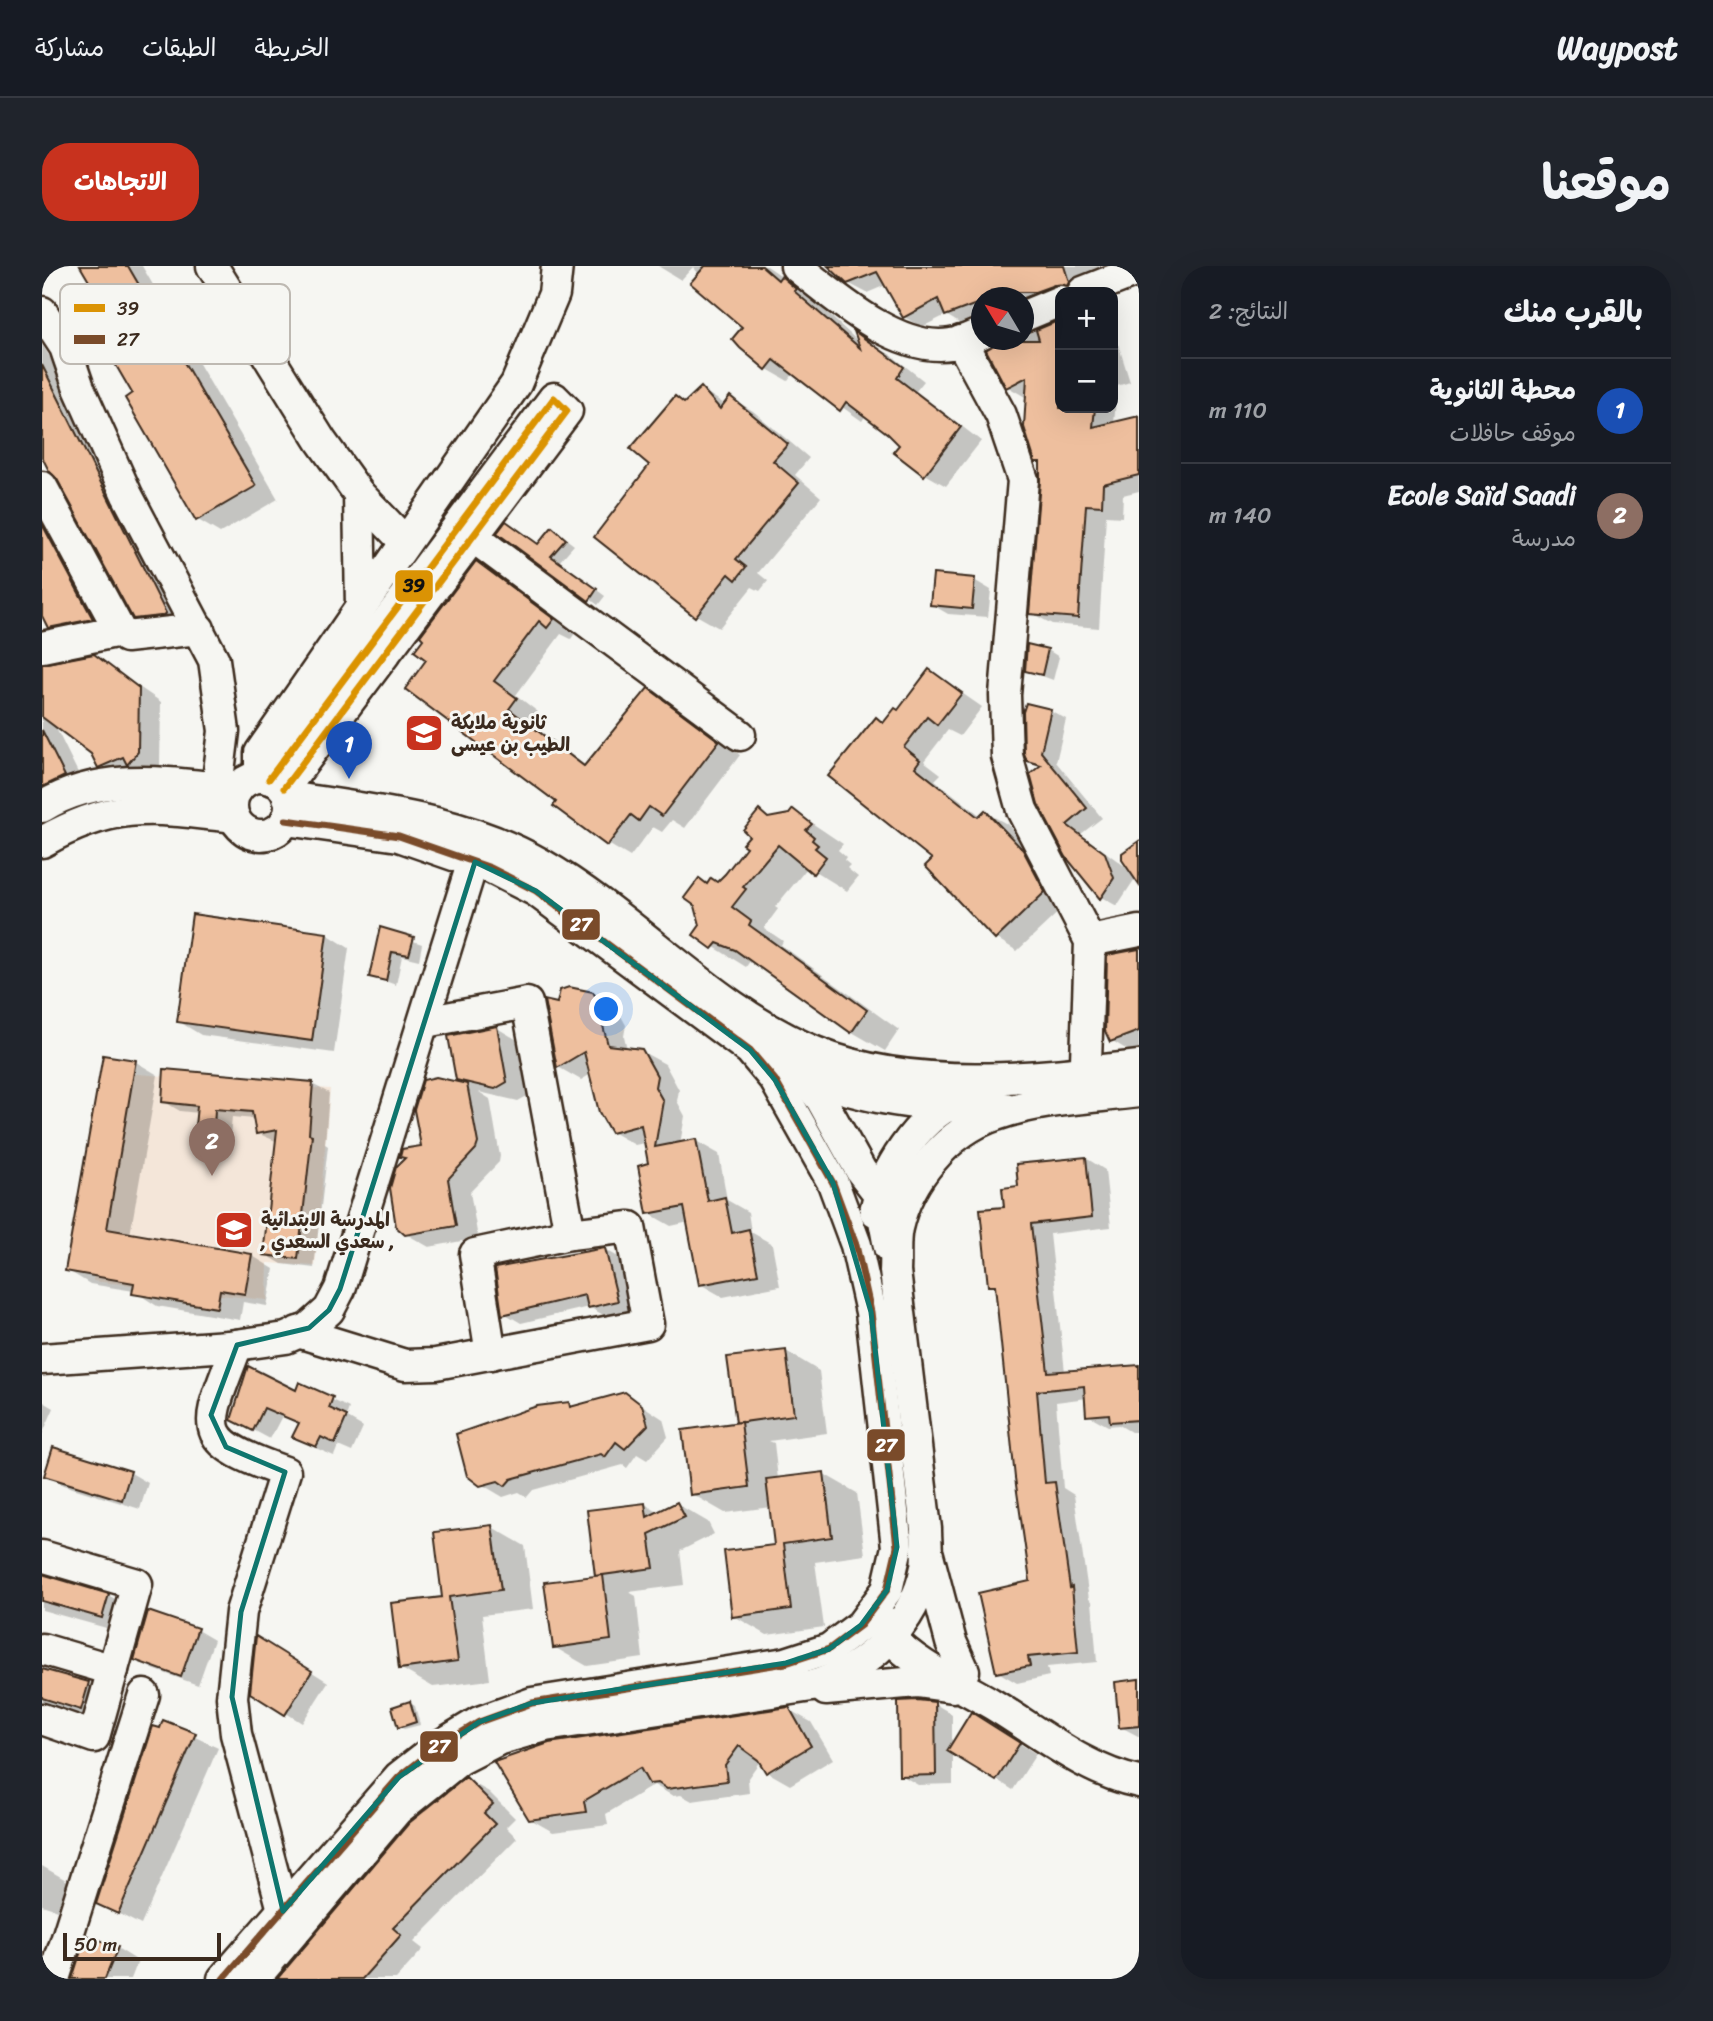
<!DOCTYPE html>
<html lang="ar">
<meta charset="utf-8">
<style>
:root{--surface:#171b24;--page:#20242c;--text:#f1f3f6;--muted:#9ea1a6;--line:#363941;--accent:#c8321e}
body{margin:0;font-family:Sriracha,"Playpen Sans Arabic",sans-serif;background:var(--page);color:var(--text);direction:rtl}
.controls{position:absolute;right:21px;top:21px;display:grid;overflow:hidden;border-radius:14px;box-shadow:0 7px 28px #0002}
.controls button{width:63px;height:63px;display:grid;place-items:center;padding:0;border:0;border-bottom:2px solid var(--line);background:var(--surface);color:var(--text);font:35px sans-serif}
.compass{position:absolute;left:929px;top:21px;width:63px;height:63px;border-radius:50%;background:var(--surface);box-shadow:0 7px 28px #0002;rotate:308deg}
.scale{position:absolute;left:21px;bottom:18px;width:158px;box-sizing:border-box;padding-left:7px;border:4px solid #3b2a1e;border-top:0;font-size:19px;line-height:24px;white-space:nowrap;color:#3b2a1e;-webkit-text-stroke:5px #f6f6f2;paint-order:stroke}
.you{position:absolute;left:565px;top:744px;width:24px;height:24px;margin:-18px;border:5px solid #fff;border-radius:50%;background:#1a73e8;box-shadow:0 0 0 10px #1a73e833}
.badge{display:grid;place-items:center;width:46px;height:46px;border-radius:50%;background:var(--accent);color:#fff;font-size:23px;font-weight:700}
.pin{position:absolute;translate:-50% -58px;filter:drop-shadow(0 2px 4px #0008)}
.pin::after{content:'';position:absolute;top:37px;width:24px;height:21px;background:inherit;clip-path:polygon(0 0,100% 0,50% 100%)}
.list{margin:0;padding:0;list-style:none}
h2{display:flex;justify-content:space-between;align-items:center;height:91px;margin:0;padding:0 28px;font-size:30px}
h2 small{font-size:23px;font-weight:400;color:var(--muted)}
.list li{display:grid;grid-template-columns:46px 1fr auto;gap:21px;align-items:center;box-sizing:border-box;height:105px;padding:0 28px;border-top:2px solid var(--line)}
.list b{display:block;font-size:26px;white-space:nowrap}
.list p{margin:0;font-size:23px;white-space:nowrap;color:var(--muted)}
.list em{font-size:23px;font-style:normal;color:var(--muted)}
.map{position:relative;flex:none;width:1097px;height:1713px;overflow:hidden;direction:ltr;border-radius:28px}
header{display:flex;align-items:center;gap:42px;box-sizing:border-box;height:98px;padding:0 35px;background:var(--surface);border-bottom:2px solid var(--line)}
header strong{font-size:33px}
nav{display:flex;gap:38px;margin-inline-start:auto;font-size:24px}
.intro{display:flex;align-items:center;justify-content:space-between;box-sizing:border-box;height:168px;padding:0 42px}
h1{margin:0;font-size:49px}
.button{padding:18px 32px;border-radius:28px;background:var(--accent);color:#fff;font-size:24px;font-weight:700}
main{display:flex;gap:42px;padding:0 42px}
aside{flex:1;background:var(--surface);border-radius:28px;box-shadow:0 7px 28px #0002}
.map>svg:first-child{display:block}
.built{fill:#f4e6d9}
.shadow{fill:#0003}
.building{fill:#eebf9e;stroke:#3b2a1e;stroke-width:2}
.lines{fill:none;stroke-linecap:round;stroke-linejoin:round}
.minor-casing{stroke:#3b2a1e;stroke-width:35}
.minor{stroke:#f6f6f2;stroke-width:30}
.bus-1-casing{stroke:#f6f6f2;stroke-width:12}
.bus-2-casing{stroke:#f6f6f2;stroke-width:12}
.bus-1{stroke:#db9304;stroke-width:7}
.bus-2{stroke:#7a4b2a;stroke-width:7}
.marked{fill:none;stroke:#0f766e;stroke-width:5;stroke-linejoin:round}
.labels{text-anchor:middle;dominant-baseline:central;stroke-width:6;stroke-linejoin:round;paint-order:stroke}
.poi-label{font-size:19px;font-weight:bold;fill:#3b2a1e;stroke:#f6f6f2;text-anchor:start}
.key{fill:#f6f6f2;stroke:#beb9b2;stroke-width:2}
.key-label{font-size:19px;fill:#3b2a1e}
.line-badge{stroke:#f6f6f2;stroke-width:2.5}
.badge-label{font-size:19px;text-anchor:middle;font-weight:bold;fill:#fff}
.pale-badge-label{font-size:19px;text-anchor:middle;font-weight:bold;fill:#111}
</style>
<header>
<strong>Waypost</strong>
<nav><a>الخريطة</a><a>الطبقات</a><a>مشاركة</a></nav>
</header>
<div class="intro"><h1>موقعنا</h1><a class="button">الاتجاهات</a></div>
<main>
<aside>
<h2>بالقرب منك<small>النتائج: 2</small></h2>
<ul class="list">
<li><span class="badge" style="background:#1a4fb4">1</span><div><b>محطة الثانوية</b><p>موقف حافلات</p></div><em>110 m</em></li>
<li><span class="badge" style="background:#8d6e63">2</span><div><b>Ecole Saïd Saadi</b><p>مدرسة</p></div><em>140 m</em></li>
</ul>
</aside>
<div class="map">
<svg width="1097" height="1713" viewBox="0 0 1097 1713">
<rect width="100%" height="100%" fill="#f6f6f2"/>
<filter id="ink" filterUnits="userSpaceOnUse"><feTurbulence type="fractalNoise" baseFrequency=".0143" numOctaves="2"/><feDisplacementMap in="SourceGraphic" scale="14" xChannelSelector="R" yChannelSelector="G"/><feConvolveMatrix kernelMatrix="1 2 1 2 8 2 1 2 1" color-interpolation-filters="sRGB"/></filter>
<g filter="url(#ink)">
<!-- built -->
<polygon class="built" points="70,806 288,823 273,1000 226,997 225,1034 51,1015"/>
<!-- shadow -->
<g class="shadow">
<polygon points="40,0 100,0 236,233 178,267 156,254 92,128 63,39"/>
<polygon points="616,0 725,0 760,24 819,78 815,69 849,89 882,115 874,125 939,175 904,220 883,208 859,179 824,149 820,155 752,107 746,115 725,103 702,61 651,1 639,14"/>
<polygon points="788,0 1076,0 1042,26 982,37 982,32 940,32 940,53 922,60 904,49 880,61 862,51 844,19 825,27 806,17"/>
<polygon points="1018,56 1018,142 1071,142 1071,61 1088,116 1075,120 1072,158 1097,152 1097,225 1081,229 1080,251 1064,250 1057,362 1010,358 989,347 999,197 995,195 985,132 966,121 955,79 957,74 982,74 982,69"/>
<polygon points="0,78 43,151 146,360 116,365 92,351 17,212 0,187"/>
<polygon points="659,123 684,139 689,132 711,145 767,192 753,209 779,231 716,307 726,315 718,325 710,321 677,362 654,349 610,199 634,132 643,138"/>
<polygon points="0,243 72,365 30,374 8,361 0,349"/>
<polygon points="511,263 532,279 517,296 563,330 556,339 548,333 497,279"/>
<polygon points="435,297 533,367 529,373 519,368 474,429 496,446 488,457 544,500 606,425 698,489 643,562 630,554 620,566 611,561 588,591 566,578 387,394"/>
<polygon points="932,314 949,324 946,351 906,348 889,338"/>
<polygon points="1006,384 1017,391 1011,414 984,404"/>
<polygon points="52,390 119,436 118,499 109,510 80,514 57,501 50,487 12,458 44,523 0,537 0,399"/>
<polygon points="888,405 940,441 918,470 906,464 882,495 899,508 893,514 939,550 943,546 965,558 1003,598 1024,639 975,685 954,672 893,593 842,458 857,446"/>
<polygon points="1008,444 1024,453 1014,496 1060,552 1039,568 1088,604 1079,590 1097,577 1097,616 1094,611 1075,640 1059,631 1025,590 999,501 986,494"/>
<polygon points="752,545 801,578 796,584 804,591 802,594 808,599 805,602 816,611 805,625 766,601 733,641 736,643 722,662 741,675 739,679 857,764 843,785 810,766 708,695 704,701 653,669 660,660 666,619 676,618 707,581 718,547 729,553 748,550"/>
<polygon points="339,664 380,678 377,694 360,690 354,719 329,710"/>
<polygon points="285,668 307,682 292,787 159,769 136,755"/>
<polygon points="1097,685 1097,786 1092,788 1069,774"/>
<polygon points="551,727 574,741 584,759 582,770 585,783 599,785 623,798 637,824 635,835 643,850 638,878 654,875 677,888 685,934 706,946 709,966 730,978 738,1020 681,1031 658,1018 647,956 629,960 606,947 608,899 602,877 593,879 570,866 549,808 539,814 516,801 517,739"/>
<polygon points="455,762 477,775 487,829 476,835 437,826 448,833 458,890 457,896 428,926 436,972 387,981 364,968 394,813 426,820 415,813"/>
<polygon points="94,796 116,809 88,969 209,989 232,1003 225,1040 201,1036 198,1054 115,1040 92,1025 48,1018 25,1004"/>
<polygon points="270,818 287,827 283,878 286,880 272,1002 240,998 223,988 236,876 215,867 213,853 190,851 188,870 172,869 155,859 156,847 138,845 121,835"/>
<polygon points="1044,892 1063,904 1069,961 1008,968 1023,1106 1097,1100 1097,1166 1089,1166 1077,1159 1066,1160 1046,1149 1045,1132 1014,1136 1021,1222 1032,1229 1047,1333 1050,1335 1055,1396 1005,1401 1007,1410 975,1417 956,1406 990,1316 955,1023 948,1019 964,942 978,922"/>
<polygon points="562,983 580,993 592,1044 565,1051 547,1041 479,1057 462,1047"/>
<polygon points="744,1085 777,1105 785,1167 727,1175 732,1177 736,1213 782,1208 815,1227 823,1289 773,1296 782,1361 725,1369 692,1350 734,1280 729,1241 683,1247 650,1228 642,1165 700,1158 695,1155"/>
<polygon points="258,1118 307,1142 304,1151 321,1161 310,1186 296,1180 292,1190 269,1180 253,1170 258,1158 240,1150 228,1173 191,1153 254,1126"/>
<polygon points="583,1128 621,1153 626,1171 605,1194 595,1188 585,1202 581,1199 491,1224 485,1231 477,1226 461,1231 439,1218 526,1137 533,1142"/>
<polygon points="0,1135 12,1142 0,1169"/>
<polygon points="13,1183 89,1207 106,1217 98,1243 21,1219 4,1209"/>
<polygon points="603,1238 617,1247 635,1238 666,1256 672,1268 638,1285 642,1319 587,1326 594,1330 601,1392 545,1400 512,1381 559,1311 555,1308"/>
<polygon points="450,1261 483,1280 491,1343 440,1349 448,1414 391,1421 358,1402"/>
<polygon points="0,1308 66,1329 99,1348 93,1370 0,1344"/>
<polygon points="155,1364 172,1374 156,1419 111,1403 94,1394"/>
<polygon points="232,1382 286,1416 260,1457 244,1447"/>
<polygon points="0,1404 47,1418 73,1433 66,1457 39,1450 23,1450 9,1462 10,1472 0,1470"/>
<polygon points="1097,1415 1097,1470 1096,1470 1079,1461"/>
<polygon points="368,1437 373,1440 378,1459 362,1463 357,1460"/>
<polygon points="893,1438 910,1448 910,1480 947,1458 994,1488 971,1524 911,1486 911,1518 876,1519 859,1509"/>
<polygon points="746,1443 769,1456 791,1493 748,1519 725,1506 718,1495 706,1512 707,1527 650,1535 639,1529 631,1530 612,1519 564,1548 566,1559 511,1566 488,1553 455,1497"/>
<polygon points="122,1456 176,1482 99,1659 56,1637"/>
<polygon points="424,1513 447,1526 473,1552 464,1561 475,1572 372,1676 381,1683 354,1713 237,1713"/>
<polygon points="0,1600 36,1621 27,1648 0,1639"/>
<polygon points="75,1682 96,1695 89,1713 32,1713"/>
</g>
<!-- building -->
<g class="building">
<polygon points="38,0 86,0 214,220 154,255 83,132 90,127 44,48 61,39"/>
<polygon points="663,0 720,0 736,14 739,10 754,23 752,25 818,82 812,65 862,101 855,112 919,161 882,210 851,186 857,179 846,168 804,136 798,145 732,94 724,104 698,82 690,73 700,61 648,17"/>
<polygon points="786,0 1022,0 1027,16 1025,20 1012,19 993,26 966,26 952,32 940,32 940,36 903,50 896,33 861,52 835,6 805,18"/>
<polygon points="1018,54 1018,142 1053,142 1051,161 1097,150 1097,209 1061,218 1060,240 1044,239 1036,352 987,348 998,215 998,196 993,196 982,161 985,111 964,122 944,84 956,74 997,74 994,64"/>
<polygon points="0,99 124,347 119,350 91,353 15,213 7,205 0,191"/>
<polygon points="659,121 678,143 688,130 746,178 731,195 757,217 694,293 704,301 694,314 687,308 653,351 552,271 607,199 588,183 633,130 642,137"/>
<polygon points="464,255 496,278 510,261 524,273 509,290 555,323 547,335 455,267"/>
<polygon points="0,258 51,353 6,362 0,350"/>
<polygon points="434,295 512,353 505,362 497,355 452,415 475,432 467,443 542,500 606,422 677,475 620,550 607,541 597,555 589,549 565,580 511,540 514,536 363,423 384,394 372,385 381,373 378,370"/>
<polygon points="891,308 933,312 930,343 888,339"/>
<polygon points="985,378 1006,383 1000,409 983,405"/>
<polygon points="52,388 97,422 96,486 85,499 81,491 56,502 49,488 0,451 0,398"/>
<polygon points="887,403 920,427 895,459 885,451 862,481 878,494 873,501 936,551 943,544 981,584 1003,626 953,674 883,600 890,593 786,510 834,451 841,457 853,442 856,444"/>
<polygon points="984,437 1009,443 999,486 1045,542 1025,559 1063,587 1072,612 1058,633 1024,591 996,538 988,508 999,499 985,495 982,487 981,446"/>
<polygon points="0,464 23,510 0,521"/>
<polygon points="751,543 770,558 764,564 772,571 770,574 776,579 773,582 784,591 771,608 736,579 701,621 704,623 690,641 709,655 707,659 825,744 809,767 693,684 675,677 670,683 651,669 658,659 653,640 642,632 657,612 665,618 669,612 675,616 683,608 704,581 700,578 707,570 701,564 717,544 726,552 747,548"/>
<polygon points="1097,575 1097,619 1080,594 1080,587"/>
<polygon points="150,648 285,667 270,775 135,756"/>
<polygon points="338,661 372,671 367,689 350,686 344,715 327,711"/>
<polygon points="1097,683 1097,765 1068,776 1063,765 1065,689"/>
<polygon points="527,721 551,726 562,745 560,756 566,779 600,783 615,810 613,821 621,835 613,881 654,873 666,935 683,931 690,967 707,963 716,1008 657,1019 642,941 605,948 596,900 606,897 599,859 569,867 557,846 542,786 515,802 502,734 515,737 518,724"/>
<polygon points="455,760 465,816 453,823 414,814 406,770"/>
<polygon points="61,789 94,794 65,963 210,988 203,1028 178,1024 175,1042 90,1028 92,1017 23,1005"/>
<polygon points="122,803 271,816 267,868 270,869 256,993 221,989 235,864 214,868 210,846 173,843 172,862 153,860 155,840 120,836"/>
<polygon points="394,811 425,818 436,877 434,883 406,913 414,960 363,969 354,961 348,922 354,901 363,892 358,891 360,883 379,880 372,844 381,814"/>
<polygon points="1044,891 1050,951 989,958 1006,1106 1097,1099 1097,1154 1068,1156 1067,1148 1044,1150 1042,1120 995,1125 1003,1217 1013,1216 1028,1322 1030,1321 1036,1386 986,1391 988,1400 954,1407 936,1327 988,1315 973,1212 953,1020 946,1020 938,943 962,941 960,922 976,920 974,898"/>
<polygon points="563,982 576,1035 546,1042 543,1029 460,1049 453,1002"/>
<polygon points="744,1084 752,1149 694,1157 685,1091"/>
<polygon points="206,1100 254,1124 257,1116 291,1131 287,1142 305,1150 293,1178 279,1171 274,1181 250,1171 257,1157 222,1142 211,1165 189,1154"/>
<polygon points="583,1126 600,1139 606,1159 583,1183 574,1176 563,1191 559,1188 469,1213 463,1220 456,1215 438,1220 425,1210 414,1168 495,1140 527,1136 528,1141"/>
<polygon points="699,1156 707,1221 648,1229 640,1164"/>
<polygon points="11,1181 89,1205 80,1234 2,1210"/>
<polygon points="782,1206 790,1271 741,1278 749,1343 690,1351 682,1285 732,1279 724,1213"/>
<polygon points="635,1236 643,1251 607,1268 612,1302 553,1310 545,1244 603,1237 605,1251"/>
<polygon points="450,1259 459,1324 407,1331 416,1395 357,1403 349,1337 400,1331 392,1266"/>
<polygon points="0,1308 67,1328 60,1352 0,1335"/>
<polygon points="561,1309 569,1374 511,1382 502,1316"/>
<polygon points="106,1345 156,1362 139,1411 92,1394"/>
<polygon points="214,1370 270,1405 243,1449 208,1427"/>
<polygon points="0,1403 47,1416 39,1444 0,1432"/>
<polygon points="1097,1413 1097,1460 1077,1462 1073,1416"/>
<polygon points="875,1434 893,1436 894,1509 857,1510 856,1435"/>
<polygon points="368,1435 374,1456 356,1462 350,1441"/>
<polygon points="747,1441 769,1480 724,1507 716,1494 697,1480 683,1499 685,1515 625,1523 616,1517 607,1518 598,1502 542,1535 544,1546 487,1554 452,1496 507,1477"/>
<polygon points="929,1446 978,1477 954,1515 905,1485"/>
<polygon points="121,1454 154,1467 76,1648 54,1638 111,1460 118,1462"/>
<polygon points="424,1511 451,1538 442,1547 453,1558 351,1662 359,1669 320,1713 235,1713 367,1557"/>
<polygon points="44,1669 76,1681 63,1713 30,1713"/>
</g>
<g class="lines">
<!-- minor casing -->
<g class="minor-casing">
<g id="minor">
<polyline points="170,0 279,175 317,228 319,341 218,487 218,511"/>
<path d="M754,0C793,31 856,87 909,78C919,77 930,71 940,67"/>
<polyline points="1041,26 1097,4"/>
<polyline points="0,46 23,81 37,122 85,229 172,394 182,465 175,522"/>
<polyline points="982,50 1018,35"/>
<polyline points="919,75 959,149 981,214 963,429 965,490 980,544 1048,675 1043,826"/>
<polyline points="0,221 78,365"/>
<polyline points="317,228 363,276"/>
<polyline points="431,271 698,469"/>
<polyline points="319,341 474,118 512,28 515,0"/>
<polyline points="0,381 78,365 84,371 157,363"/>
<circle cx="219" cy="540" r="29"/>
<polyline points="227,513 512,132 525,145 242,522"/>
<path d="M246,531C334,545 421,553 499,598C595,653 671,744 773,786C871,826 995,812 1097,800"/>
<path d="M0,541C60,504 129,517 195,524"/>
<path d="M0,576C74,534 111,542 192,551"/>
<polyline points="1048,675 1097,665"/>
<path d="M717,789C801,831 871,842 963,842"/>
<polyline points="758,806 779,833 819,905 837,928 847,981"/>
<path d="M833,945C842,905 875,853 913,836"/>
<polyline points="256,1066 363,1099 394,1098 606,1058 588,961 528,968 485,737 383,756"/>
<path d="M195,1079C164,1163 148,1173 243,1206L199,1346L190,1431L194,1468L245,1659"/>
<polyline points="449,1088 433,988 528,968"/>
<polyline points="0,1093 186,1080 244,1072 267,1062 287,1044 298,1023 437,576"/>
<polyline points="886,1289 909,1376 922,1405"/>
<polyline points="0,1290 95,1318 52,1471 0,1453"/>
<path d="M842,1355C843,1361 843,1365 847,1370C875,1401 915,1417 950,1438C995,1465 1045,1506 1097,1516"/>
<polyline points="0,1383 71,1404"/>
<polyline points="784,1424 875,1416 911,1421"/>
<polyline points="12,1713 102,1429"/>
<polyline points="181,1713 357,1511 394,1482 437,1456 490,1437 744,1397 787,1383 819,1359 845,1324 855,1281 829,1046 814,979 791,917 733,814 708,784 494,625 449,602 357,570 244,554"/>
<path d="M212,1713L355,1544L417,1494L458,1473L503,1460L770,1420C824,1404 873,1359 884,1301C886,1289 884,1275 884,1263L853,1005C854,991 852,975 855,962C866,913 906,865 954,849C998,833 1050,832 1097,826"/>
</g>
</g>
<!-- minor -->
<use href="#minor" class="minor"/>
<!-- bus-1 casing -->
<g class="bus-1-casing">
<polyline id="bus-1" points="227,513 512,132 525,145 242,522"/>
</g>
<!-- bus-2 casing -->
<g class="bus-2-casing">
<polyline id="bus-2" points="181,1713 357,1511 394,1482 437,1456 490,1437 744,1397 787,1383 819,1359 845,1324 855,1281 829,1046 814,979 791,917 733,814 708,784 494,625 449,602 357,570 244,554"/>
</g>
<!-- bus-1 -->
<use href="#bus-1" class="bus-1"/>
<!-- bus-2 -->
<use href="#bus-2" class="bus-2"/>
</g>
</g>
<!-- marked area -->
<path class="marked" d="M433,596L494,625L708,784L733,814L791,917L829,1046L855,1281L845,1324L819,1359L787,1383L744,1397L490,1437L437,1456L357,1511L241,1645L190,1431L199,1346L243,1206L184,1181L169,1149L195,1079L267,1062L287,1044L298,1023Z"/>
<!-- icons -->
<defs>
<g id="school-square" transform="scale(2.0125)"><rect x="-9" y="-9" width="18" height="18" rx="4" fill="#c8321e" stroke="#f6f6f2"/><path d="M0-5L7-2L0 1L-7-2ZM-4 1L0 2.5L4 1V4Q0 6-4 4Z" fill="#fff"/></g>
</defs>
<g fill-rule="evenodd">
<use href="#school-square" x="382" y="467"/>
<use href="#school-square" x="192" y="964"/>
</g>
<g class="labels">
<!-- poi labels -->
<g class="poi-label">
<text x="409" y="456">ثانوية ملايكة<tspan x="409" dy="22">الطيب بن عيسى</tspan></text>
<text x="219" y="953">المدرسة الابتدائية<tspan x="219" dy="22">, سعدي السعدي ,</tspan></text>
</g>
</g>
<!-- legend -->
<rect x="18" y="18" width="230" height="80" rx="10" class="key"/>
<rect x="32" y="38" width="31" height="8" fill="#db9304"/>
<rect x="32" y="69" width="31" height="9" fill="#7a4b2a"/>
<g class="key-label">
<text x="75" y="49">39</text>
<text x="75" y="80">27</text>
</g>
<g class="line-badge">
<rect x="352" y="303" width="40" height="34" rx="7" fill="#db9304"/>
<rect x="519" y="642" width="40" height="33" rx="7" fill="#7a4b2a"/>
<rect x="824" y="1162" width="40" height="34" rx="7" fill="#7a4b2a"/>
<rect x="377" y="1464" width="40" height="33" rx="7" fill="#7a4b2a"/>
</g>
<g class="badge-label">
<text x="539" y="665">27</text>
<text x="844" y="1186">27</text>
<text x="397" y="1487">27</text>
</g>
<g class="pale-badge-label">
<text x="372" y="326">39</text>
</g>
</svg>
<div class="controls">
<button>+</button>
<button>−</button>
</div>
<svg class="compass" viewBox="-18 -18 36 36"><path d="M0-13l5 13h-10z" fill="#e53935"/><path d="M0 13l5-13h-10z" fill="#9ea1a6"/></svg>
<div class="scale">50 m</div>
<div class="you"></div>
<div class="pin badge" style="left:307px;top:513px;background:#1a4fb4">1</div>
<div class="pin badge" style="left:170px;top:910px;background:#8d6e63">2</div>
</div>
</main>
